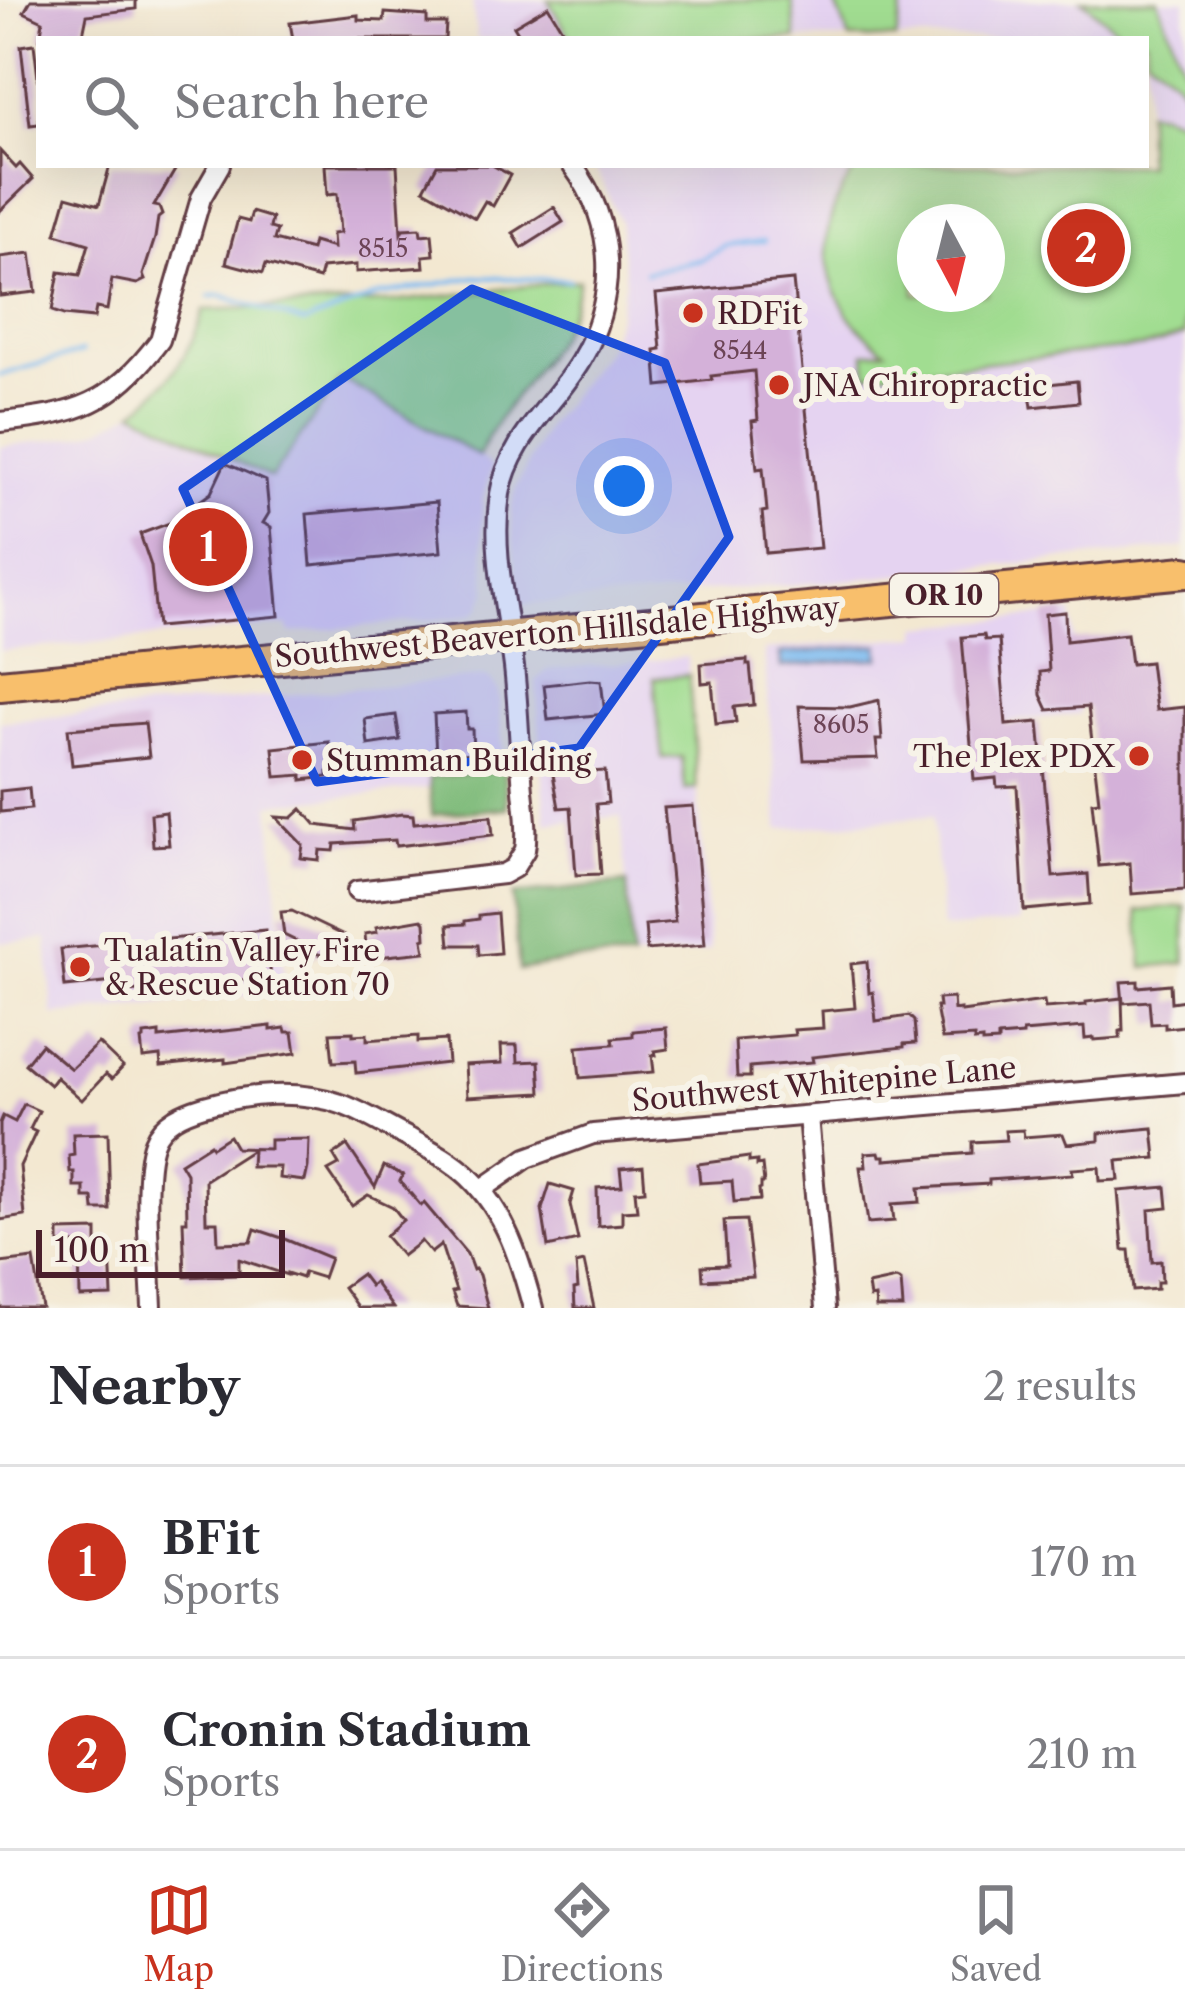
<!DOCTYPE html>
<style>
:root{--surface:#fff;--page:#f2f2f3;--text:#2b2b33;--muted:#7c7c81;--line:#e1e1e2;--accent:#c8321e}
body{margin:0;font-family:"Libre Caslon Text",serif;background:var(--page);color:var(--text)}
.compass{position:absolute;left:897px;top:204px;width:108px;height:108px;border-radius:50%;background:var(--surface);box-shadow:0 12px 48px #0002;rotate:173deg}
.scale{position:absolute;left:36px;bottom:30px;width:249px;box-sizing:border-box;padding-left:12px;border:6px solid #4a1f2b;border-top:0;font-size:33px;line-height:42px;white-space:nowrap;color:#4a1f2b;-webkit-text-stroke:9px #f7f3e8;paint-order:stroke}
.you{position:absolute;left:624px;top:486px;width:42px;height:42px;margin:-30px;border:9px solid #fff;border-radius:50%;background:#1a73e8;box-shadow:0 0 0 18px #1a73e833}
.badge{display:grid;place-items:center;width:78px;height:78px;border-radius:50%;background:var(--accent);color:#fff;font-size:39px;font-weight:700}
.pin{position:absolute;translate:-50% -50%;border:6px solid #fff;box-shadow:0 3px 12px #0006}
.list{margin:0;padding:0;list-style:none}
h2{display:flex;justify-content:space-between;align-items:center;height:156px;margin:0;padding:0 48px;font-size:51px}
h2 small{font-size:39px;font-weight:400;color:var(--muted)}
.list li{display:grid;grid-template-columns:78px 1fr auto;gap:36px;align-items:center;box-sizing:border-box;height:192px;padding:0 48px;border-top:3px solid var(--line)}
.list b{display:block;font-size:45px;white-space:nowrap}
.list p{margin:0;font-size:39px;white-space:nowrap;color:var(--muted)}
.list em{font-size:39px;font-style:normal;color:var(--muted)}
.icon{flex:none;width:66px;height:66px;fill:none;stroke:currentColor;stroke-width:2;stroke-linecap:round;stroke-linejoin:round}
.map{position:relative;flex:none;width:1185px;height:1308px;overflow:hidden}
.search{position:absolute;background:var(--surface);box-shadow:0 12px 48px #0002;left:36px;right:36px;top:36px;height:132px;display:flex;align-items:center;gap:30px;box-sizing:border-box;padding:0 42px;border-radius:0px;color:var(--muted);font-size:45px}
.sheet{height:540px;background:var(--surface)}
nav{display:flex;justify-content:space-around;align-items:center;box-sizing:border-box;height:168px;border-top:3px solid var(--line);background:var(--surface);font-size:33px;color:var(--muted)}
nav a{display:grid;justify-items:center;gap:6px}
nav .on{color:var(--accent)}
.map>svg:first-child{display:block}
.built{fill:#e5d3f1;fill-rule:evenodd}
.green{fill:#a1dd91;stroke:#767e5e;stroke-width:3;fill-rule:evenodd}
.forest{fill:#80bc7b;stroke:#656e53;stroke-width:3}
.water{fill:#7dbbf1;stroke:#646d8e;stroke-width:3}
.lines{fill:none;stroke-linecap:round;stroke-linejoin:round}
.stream{stroke:#7dbbf1;stroke-width:4.5}
.building{fill:#d4b1d9}
.minor-casing{stroke:#633d44;stroke-width:24}
.primary-casing{stroke:#633d44;stroke-width:36}
.minor{stroke:#fff;stroke-width:18}
.primary{stroke:#f8bf6c;stroke-width:30}
.marked{fill:#1d4ed8;fill-opacity:0.2;stroke:#1d4ed8;stroke-width:9;stroke-linejoin:round}
.poi-dot{fill:#c8321e;stroke:#f7f3e8;stroke-width:4.5}
.labels{text-anchor:middle;dominant-baseline:central;stroke-width:12;stroke-linejoin:round;paint-order:stroke}
.number-label{font-size:24px;fill:#6c4456}
.shield{fill:#f7f3e8;stroke:#7e5f64;stroke-width:3}
.shield-label{font-size:27px;font-weight:bold;fill:#4a1f2b}
.poi-label{font-size:30px;fill:#4a1f2b;stroke:#f7f3e8;text-anchor:start}
.street-label{font-size:30px;fill:#4a1f2b;stroke:#f7f3e8}
</style>
<div class="map">
<svg width="1185" height="1308" viewBox="0 0 1185 1308">
<rect width="100%" height="100%" fill="#f7f3e8"/>
<filter id="ink" filterUnits="userSpaceOnUse"><feTurbulence type="fractalNoise" baseFrequency=".00833" numOctaves="2"/><feDisplacementMap in="SourceGraphic" scale="24" xChannelSelector="R" yChannelSelector="G"/><feConvolveMatrix kernelMatrix="1 2 1 2 8 2 1 2 1" color-interpolation-filters="sRGB"/></filter>
<filter id="wash" filterUnits="userSpaceOnUse"><feTurbulence type="fractalNoise" baseFrequency=".004" numOctaves="4" result="noise"/><feDisplacementMap in="SourceGraphic" scale="48" xChannelSelector="R" yChannelSelector="G"/><feGaussianBlur stdDeviation="2.7" result="paint"/><feColorMatrix in="noise" values="0 0 0 0 0 0 0 0 0 0 0 0 0 0 0 0 0 1.4 0 .05"/><feComposite in="paint" operator="in"/></filter>
<g filter="url(#wash)">
<rect width="100%" height="100%" fill="#f3e8d1"/>
<!-- built -->
<g class="built">
<path d="M472,0H1185V547L828,582L519,605L511,510L516,488L547,426L608,348L618,316L625,281L620,222L594,165H1146V39H477ZM915,222H987V294H915Z"/>
<polygon points="340,378 479,456 492,467 483,499 482,528 487,592 480,608 473,614 459,617 290,633 287,625 0,651 0,447 79,436 101,429 134,411 270,477"/>
<polygon points="1072,613 1080,714 1004,722 1020,922 942,929 933,816 779,829 764,650 919,636 919,627"/>
<polygon points="687,657 710,951 632,959 621,816 546,823 536,680 548,670"/>
<polygon points="479,677 489,678 498,690 504,770 430,777 430,788 270,804 285,992 53,1015 47,939 0,943 0,722"/>
</g>
<!-- green -->
<g class="green">
<polygon points="548,0 792,0 796,39 571,39"/>
<polygon points="834,0 904,0 896,39 850,39"/>
<polygon points="1082,0 1158,0 1185,72 1185,92 1177,81 1146,55 1146,39 1128,39"/>
<path d="M1146,111L1161,113L1185,122V335L1144,347L867,374L865,353L886,350C818,305 808,227 859,165H1146ZM915,222H987V294H915Z"/>
<path d="M579,280C568,351 505,392 479,456L341,379L271,478L134,411C169,386 191,351 204,310L393,302Z"/>
<polygon points="689,675 697,789 685,790 682,757 662,758 654,678"/>
<polygon points="1185,906 1185,963 1143,967 1138,911"/>
</g>
<!-- forest -->
<g class="forest">
<polygon points="504,770 507,808 432,815 429,777"/>
<polygon points="627,883 632,959 575,960 519,970 513,895"/>
</g>
<!-- water -->
<polygon class="water" points="879,645 880,658 781,667 780,654"/>
<g class="lines">
<!-- stream -->
<g class="stream">
<polyline points="646,272 700,260 726,246 764,241"/>
<polyline points="210,297 220,295 304,323 379,295 474,277 570,280"/>
<polyline points="0,375 82,352"/>
</g>
</g>
<g id="blocks">
<!-- building -->
<g class="building">
<polygon points="31,0 136,0 136,9 87,15 82,39 40,39 43,21 24,12"/>
<polygon points="548,6 568,39 522,39 514,26"/>
<polygon points="385,13 427,16 427,23 446,23 445,39 293,39 290,23 358,15 358,20 384,21"/>
<polygon points="34,44 39,86 39,124 30,125 21,46"/>
<polygon points="0,151 16,168 20,164 33,179 0,211"/>
<polygon points="110,165 178,165 154,206 159,207 162,215 158,218 155,238 143,275 145,280 137,284 112,279 107,310 96,308 94,318 64,315 52,311 59,272 80,275 89,244 56,234 67,196 99,205"/>
<polygon points="325,165 397,165 401,233 403,229 420,228 421,235 432,234 434,255 423,256 424,267 356,272 356,265 322,268 319,279 266,264 263,273 226,263 238,219 249,222 252,212 272,218 270,228 277,230 274,240 311,250 313,242 333,248 332,234 340,233 337,194 327,195"/>
<polygon points="437,165 492,165 510,175 493,206 485,201 475,218 424,189"/>
<polygon points="554,207 563,222 522,248 513,233"/>
<polygon points="31,253 36,292 0,296 0,257"/>
<polygon points="793,280 820,548 766,553 762,512 767,511 763,468 757,469 752,421 758,420 754,371 711,376 712,380 658,386 655,350 661,349 656,294"/>
<polygon points="1077,381 1079,402 1032,407 1029,386"/>
<polygon points="225,463 266,481 269,513 263,523 271,527 279,616 157,627 151,566 140,534 170,523 211,493"/>
<polygon points="437,502 441,552 311,565 307,514"/>
<polygon points="1065,612 1066,641 1127,634 1131,664 1150,662 1156,710 1185,707 1185,890 1132,894 1130,863 1099,866 1092,802 1099,801 1088,707 1048,710 1041,695 1040,672 1049,671 1045,614"/>
<polygon points="984,635 985,640 999,639 1006,725 1039,722 1053,877 1088,874 1090,904 1024,910 1017,786 997,787 996,778 974,780 962,637"/>
<polygon points="747,660 747,665 750,665 754,705 734,707 736,722 716,724 712,682 702,683 701,664"/>
<polygon points="590,680 601,681 605,714 548,720 544,685"/>
<polygon points="879,700 882,740 876,740 878,758 804,760 799,706 850,707"/>
<polygon points="466,712 467,729 472,729 473,753 436,756 434,714"/>
<polygon points="396,715 400,740 368,745 365,719"/>
<polygon points="145,723 149,757 72,765 68,729"/>
<polygon points="329,742 332,771 328,772 328,777 302,780 302,775 276,777 273,748"/>
<polygon points="605,771 608,803 596,804 601,874 576,875 571,807 559,808 553,774"/>
<polygon points="29,788 31,809 0,812 0,791"/>
<polygon points="693,806 705,945 647,950 645,925 675,922 664,808"/>
<polygon points="302,809 316,825 355,830 354,821 402,814 413,815 414,823 491,816 493,835 396,846 395,840 335,844 334,851 320,850 319,860 301,858 303,845 276,817 292,818"/>
<polygon points="166,812 169,845 153,846 151,814"/>
<polygon points="292,911 346,937 339,960 315,953 312,959 298,951 302,944 284,935 281,912"/>
<polygon points="497,913 500,953 479,955 478,945 450,945 448,925 465,924 465,921 479,919 479,915"/>
<polygon points="422,919 425,922 426,938 423,939 425,952 367,958 365,934 377,932 376,927"/>
<polygon points="266,930 271,978 116,993 115,982 65,987 61,949"/>
<polygon points="867,962 869,993 873,992 876,1021 909,1016 914,1021 916,1043 904,1044 904,1047 812,1057 813,1062 750,1067 750,1077 737,1077 735,1040 795,1035 794,1030 823,1028 822,1011 855,1008 851,964"/>
<polygon points="1138,981 1138,987 1170,984 1171,1002 1185,1000 1185,1026 1165,1028 1165,1023 1151,1024 1149,1001 1123,1003 1121,982"/>
<polygon points="953,998 954,1010 960,1009 961,1012 1044,1001 1045,1008 1086,1005 1086,1002 1122,998 1123,1031 1120,1031 1120,1038 1094,1040 1094,1038 1085,1039 1084,1027 1023,1032 1023,1035 998,1037 998,1042 982,1043 982,1040 974,1041 974,1037 942,1039 936,1007 939,1007 938,999"/>
<polygon points="271,1026 271,1030 285,1028 286,1032 293,1032 296,1053 225,1063 225,1059 161,1066 160,1056 143,1058 141,1040 144,1039 144,1035 159,1033 159,1038"/>
<polygon points="666,1028 668,1049 655,1051 656,1055 652,1055 654,1072 580,1078 577,1047 614,1044 613,1038 633,1036 633,1031"/>
<polygon points="353,1032 353,1035 367,1034 367,1040 418,1036 418,1042 446,1040 448,1063 356,1073 355,1061 333,1062 330,1033"/>
<polygon points="98,1043 123,1067 112,1079 106,1074 82,1100 56,1077 50,1085 25,1064 41,1044 71,1069"/>
<polygon points="501,1045 517,1045 518,1062 539,1061 541,1093 467,1097 465,1065 502,1063"/>
<polygon points="24,1104 39,1111 30,1129 36,1132 20,1166 25,1216 0,1220 0,1123 3,1116 15,1122"/>
<polygon points="1153,1128 1156,1158 1117,1161 1119,1180 1100,1181 1099,1167 1072,1169 1073,1174 989,1180 989,1184 919,1188 920,1202 892,1204 894,1221 868,1223 860,1167 866,1167 865,1153 879,1152 880,1156 885,1156 885,1160 972,1153 972,1142 1006,1140 1005,1131 1023,1130 1024,1137 1063,1134 1067,1144 1099,1141 1099,1133"/>
<polygon points="108,1133 110,1210 94,1210 93,1198 84,1198 84,1187 74,1187 74,1172 70,1172 69,1156 74,1155 73,1134"/>
<polygon points="229,1136 236,1148 270,1149 270,1140 309,1139 308,1167 305,1181 279,1178 280,1167 251,1167 252,1150 205,1180 206,1222 217,1222 218,1243 251,1242 255,1229 282,1238 330,1258 323,1278 304,1272 302,1278 287,1273 287,1275 239,1259 239,1275 185,1277 183,1221 187,1221 186,1173 180,1163 210,1144 212,1147"/>
<polygon points="347,1145 375,1187 384,1166 403,1175 400,1181 421,1206 424,1203 467,1254 473,1270 475,1269 479,1275 488,1308 457,1306 452,1292 456,1291 441,1245 431,1253 421,1241 402,1256 385,1236 403,1220 393,1207 368,1195 352,1206 328,1171 339,1165 333,1155"/>
<polygon points="749,1157 749,1162 757,1161 757,1166 762,1165 764,1183 761,1183 761,1189 759,1190 760,1200 734,1202 732,1181 700,1183 698,1164"/>
<polygon points="643,1166 645,1190 635,1191 637,1210 622,1211 622,1224 598,1226 597,1188 622,1186 620,1168"/>
<polygon points="550,1184 574,1191 570,1204 578,1240 548,1247 542,1209"/>
<polygon points="1166,1187 1168,1208 1149,1210 1152,1262 1161,1261 1162,1282 1157,1282 1157,1289 1133,1291 1129,1250 1123,1250 1118,1191"/>
<polygon points="746,1220 753,1277 703,1280 702,1266 727,1265 724,1221"/>
<polygon points="97,1230 97,1247 101,1247 101,1251 110,1250 112,1296 80,1297 79,1248 76,1248 76,1244 59,1244 59,1231"/>
<polygon points="34,1259 42,1308 0,1308 0,1263"/>
<polygon points="584,1262 594,1308 575,1308 574,1289 578,1288 576,1264"/>
<polygon points="361,1274 370,1286 374,1282 393,1308 358,1308 343,1287"/>
<polygon points="896,1279 901,1281 903,1308 876,1308 875,1297 870,1298 868,1285"/>
</g>
</g>
</g>
<g filter="url(#ink)">
<use href="#blocks" fill-opacity="0" stroke="#633d44" stroke-width="3"/>
<g class="lines">
<!-- minor casing -->
<g class="minor-casing">
<g id="minor">
<path d="M0,422C78,414 111,405 160,340L201,198L220,165"/>
<path d="M357,891L503,874L514,868L525,850C529,827 523,800 522,777C519,740 518,703 514,667C507,609 491,553 500,494C509,440 553,406 580,362C618,298 617,225 572,165"/>
<polyline points="808,1116 825,1308"/>
<polyline points="481,1190 527,1158 593,1134 1185,1083"/>
<path d="M152,1308C151,1269 141,1175 154,1142C162,1121 184,1112 204,1106C246,1094 299,1089 341,1104C364,1112 385,1126 407,1137C429,1149 451,1160 469,1177C506,1213 520,1260 533,1308"/>
</g>
</g>
<!-- primary casing -->
<g class="primary-casing">
<polyline id="primary" points="0,685 1185,572"/>
</g>
<!-- minor -->
<use href="#minor" class="minor"/>
<!-- primary -->
<use href="#primary" class="primary"/>
</g>
</g>
<!-- marked area -->
<path class="marked" d="M472,289L665,363L729,537L579,748L317,782L183,489Z"/>
<!-- markers -->
<g class="poi-dot">
<circle cx="693" cy="313" r="12"/>
<circle cx="779" cy="385" r="12"/>
<circle cx="1139" cy="756" r="12"/>
<circle cx="302" cy="760" r="12"/>
<circle cx="80" cy="967" r="12"/>
</g>
<g class="labels">
<!-- number labels -->
<g class="number-label">
<text x="383" y="248">8515</text>
<text x="740" y="350">8544</text>
<text x="841" y="724">8605</text>
</g>
<!-- shield labels -->
<rect class="shield" x="890" y="574" width="108" height="42" rx="9"/>
<g class="shield-label">
<text x="944" y="595">OR 10</text>
</g>
<!-- poi labels -->
<g class="poi-label">
<text x="717" y="313">RDFit</text>
<text x="803" y="385">JNA Chiropractic</text>
<text x="1115" y="756" text-anchor="end">The Plex PDX</text>
<text x="326" y="760">Stumman Building</text>
<text x="104" y="950">Tualatin Valley Fire<tspan x="104" dy="34">&amp; Rescue Station 70</tspan></text>
</g>
<!-- street labels -->
<g class="street-label">
<text transform="translate(557 632) rotate(-5)">Southwest Beaverton Hillsdale Highway</text>
<text transform="translate(824 1084) rotate(-5)">Southwest Whitepine Lane</text>
</g>
</g>
</svg>
<svg class="compass" viewBox="-18 -18 36 36"><path d="M0-13l5 13h-10z" fill="#e53935"/><path d="M0 13l5-13h-10z" fill="#7c7c81"/></svg>
<div class="scale">100 m</div>
<div class="you"></div>
<div class="pin badge" style="left:208px;top:547px">1</div>
<div class="pin badge" style="left:1086px;top:248px">2</div>
<div class="search"><svg class="icon" aria-label="search" viewBox="0 0 24 24"><circle cx="10" cy="10" r="6"/><path d="M15 15l6 6"/></svg>Search here</div>
</div>
<section class="sheet">
<h2>Nearby<small>2 results</small></h2>
<ul class="list">
<li><span class="badge">1</span><div><b>BFit</b><p>Sports</p></div><em>170 m</em></li>
<li><span class="badge">2</span><div><b>Cronin Stadium</b><p>Sports</p></div><em>210 m</em></li>
</ul>
</section>
<nav>
<a class="on"><svg class="icon" aria-label="map" viewBox="0 0 24 24"><path d="M3 6l6-2 6 2 6-2v14l-6 2-6-2-6 2zM9 4v14M15 6v14"/></svg>Map</a>
<a><svg class="icon" aria-label="directions" viewBox="0 0 24 24"><path d="M12 3l9 9-9 9-9-9zM9 14v-3h6M13 9l2 2-2 2"/></svg>Directions</a>
<a><svg class="icon" aria-label="saved" viewBox="0 0 24 24"><path d="M7 4h10v16l-5-4-5 4z"/></svg>Saved</a>
</nav>
